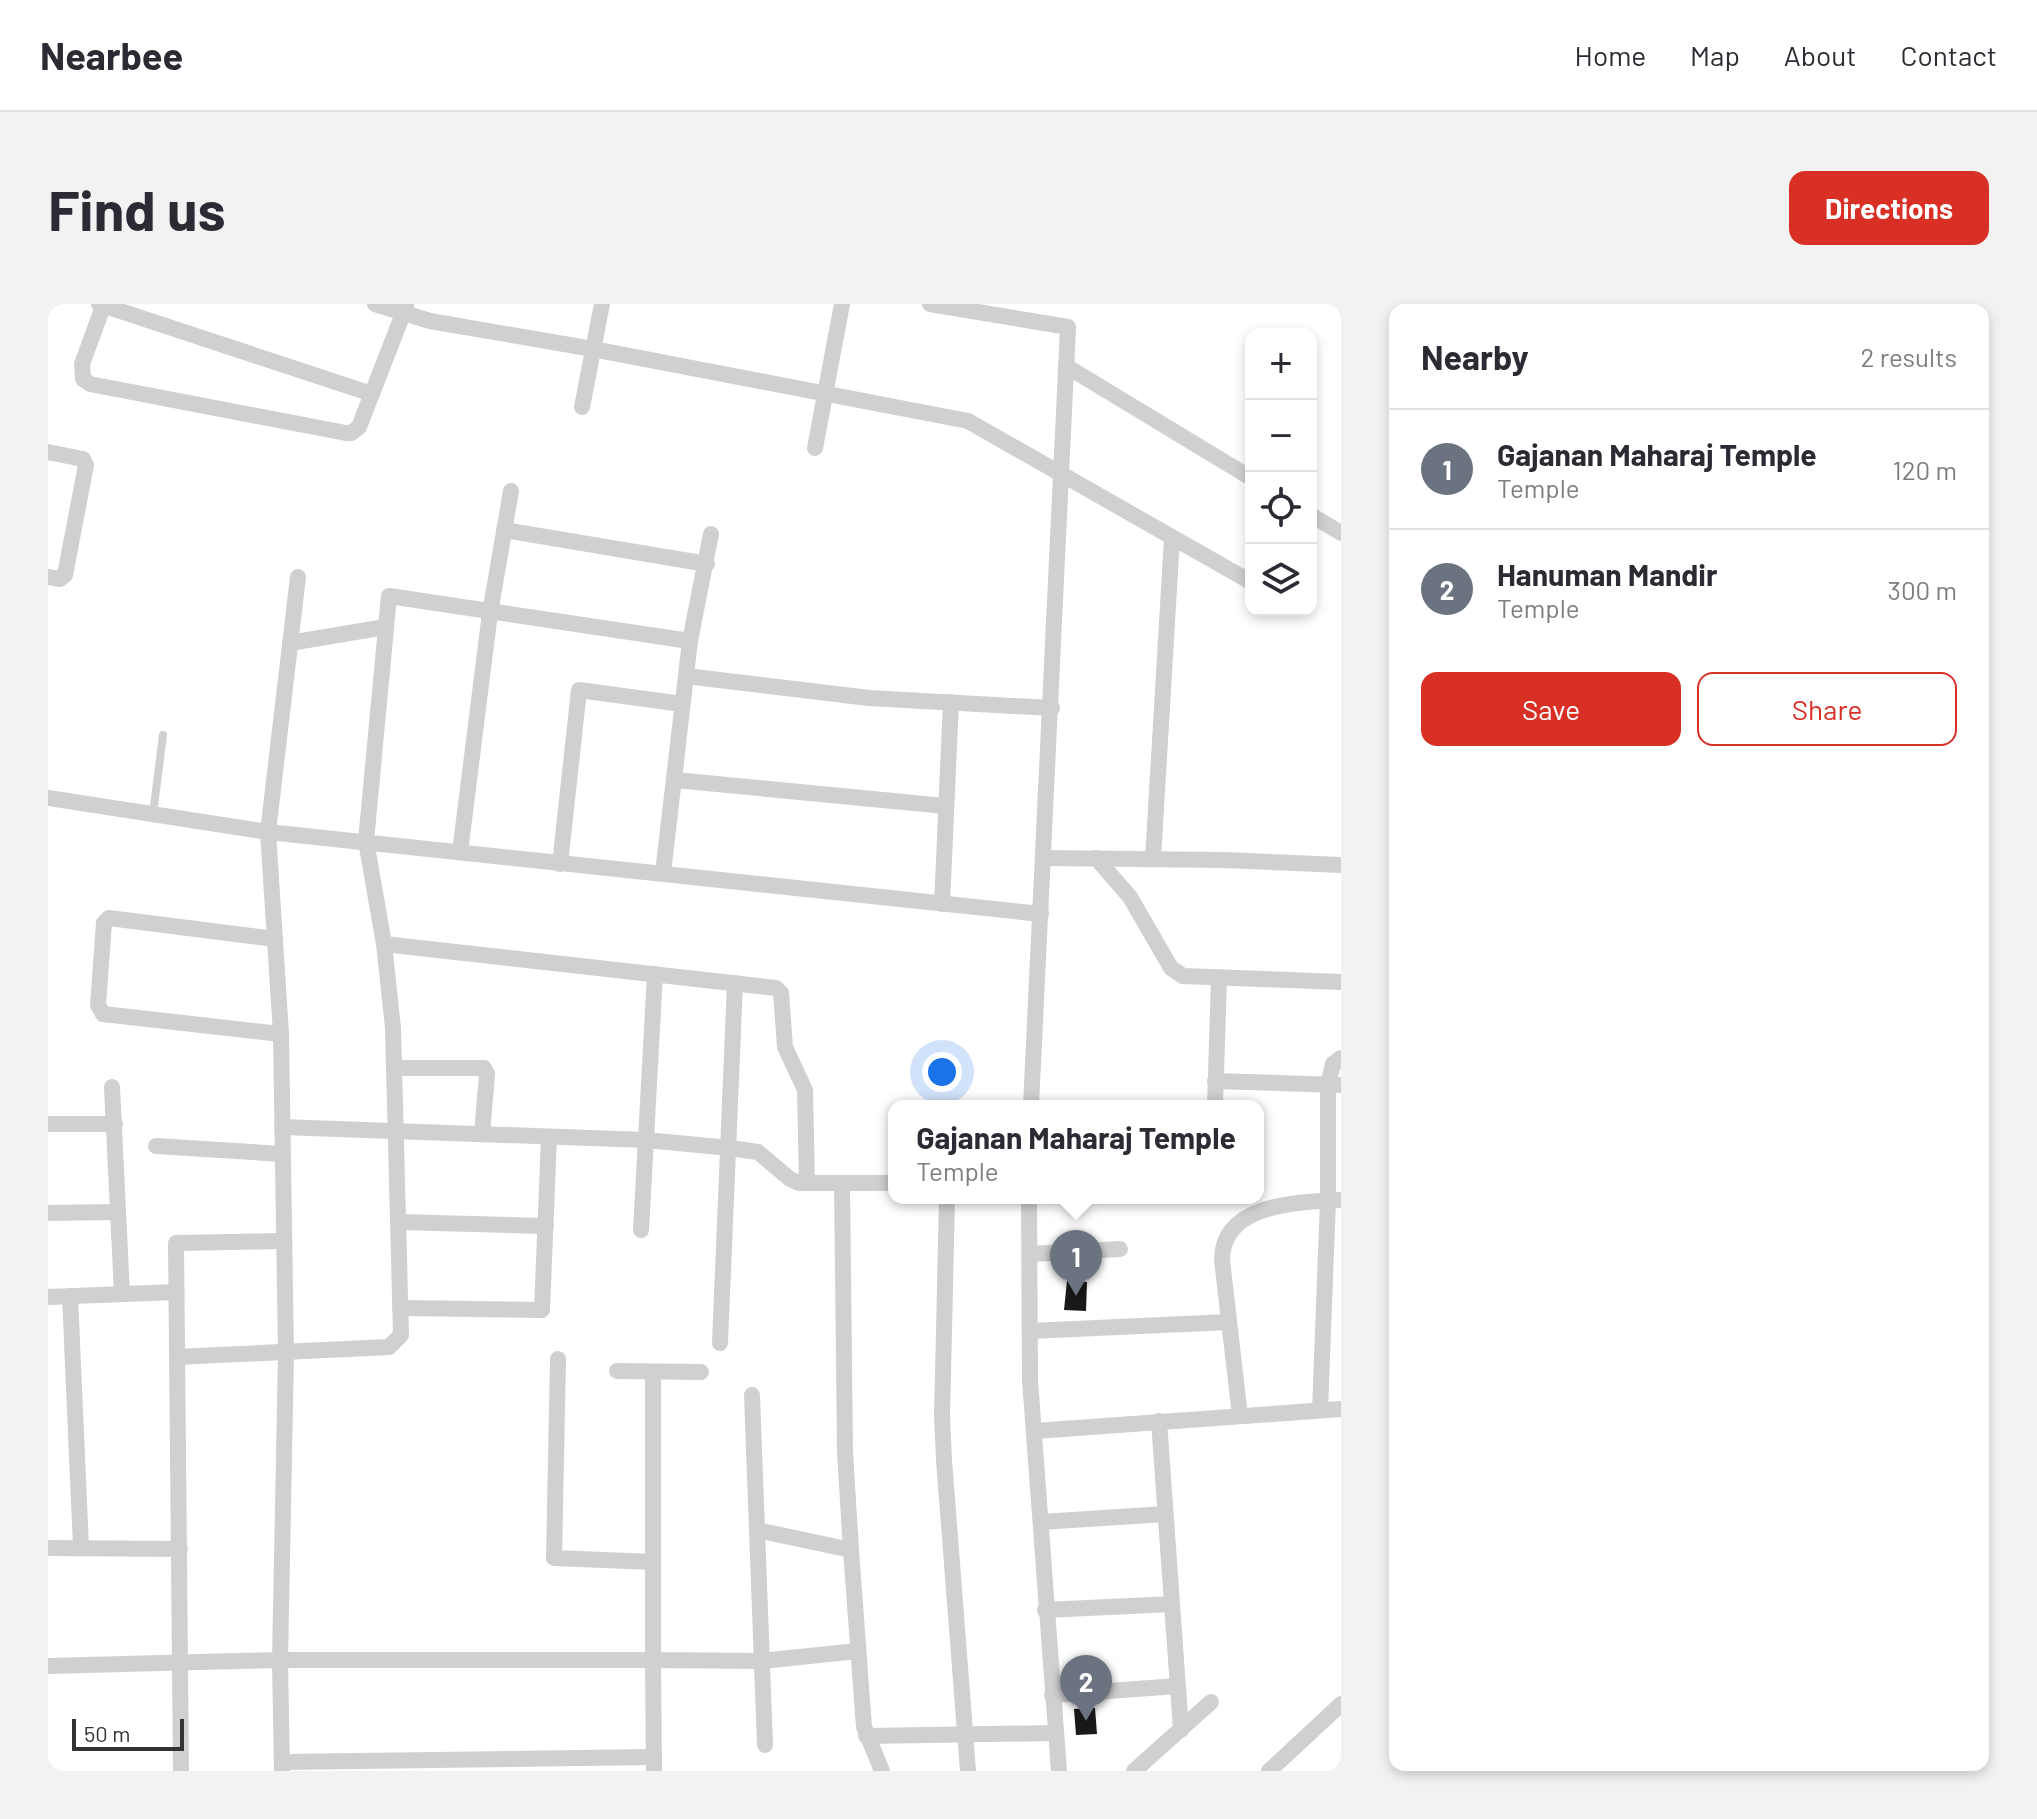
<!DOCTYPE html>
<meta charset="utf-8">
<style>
:root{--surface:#fff;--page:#f2f2f3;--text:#2b2b33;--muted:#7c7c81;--line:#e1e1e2;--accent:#d93025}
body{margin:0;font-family:Barlow,sans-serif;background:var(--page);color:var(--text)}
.controls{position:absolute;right:24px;top:24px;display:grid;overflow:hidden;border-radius:16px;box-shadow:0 4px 12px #0003}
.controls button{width:72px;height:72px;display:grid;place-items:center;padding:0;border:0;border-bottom:2px solid var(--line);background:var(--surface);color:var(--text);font:40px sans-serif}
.scale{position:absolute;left:24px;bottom:20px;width:112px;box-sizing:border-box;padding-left:8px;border:4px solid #333;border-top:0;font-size:22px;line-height:28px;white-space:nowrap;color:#333;-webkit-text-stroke:6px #fff;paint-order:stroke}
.you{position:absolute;left:894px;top:768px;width:28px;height:28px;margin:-20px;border:6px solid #fff;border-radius:50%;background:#1a73e8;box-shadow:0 0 0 12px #1a73e833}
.badge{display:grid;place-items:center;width:52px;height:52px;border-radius:50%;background:var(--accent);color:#fff;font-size:26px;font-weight:700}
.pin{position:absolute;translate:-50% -66px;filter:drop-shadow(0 2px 4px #0008)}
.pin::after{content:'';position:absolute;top:42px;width:28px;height:24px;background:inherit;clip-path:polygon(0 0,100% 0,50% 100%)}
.popup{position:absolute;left:840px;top:796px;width:376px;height:104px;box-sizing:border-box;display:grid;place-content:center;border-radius:16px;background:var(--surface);filter:drop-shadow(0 2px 6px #0005);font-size:26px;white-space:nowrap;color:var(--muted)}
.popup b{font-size:30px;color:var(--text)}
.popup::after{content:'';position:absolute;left:50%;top:100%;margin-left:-16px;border:16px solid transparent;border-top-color:var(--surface)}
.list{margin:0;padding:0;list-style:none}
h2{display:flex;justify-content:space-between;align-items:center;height:104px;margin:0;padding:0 32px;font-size:34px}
h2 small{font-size:26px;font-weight:400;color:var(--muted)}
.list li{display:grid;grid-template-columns:52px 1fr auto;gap:24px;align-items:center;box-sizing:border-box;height:120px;padding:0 32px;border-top:2px solid var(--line)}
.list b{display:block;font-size:30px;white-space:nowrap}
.list p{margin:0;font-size:26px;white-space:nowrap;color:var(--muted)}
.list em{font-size:26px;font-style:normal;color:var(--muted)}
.actions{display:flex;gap:16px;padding:24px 32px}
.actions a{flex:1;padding:18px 0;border:2px solid var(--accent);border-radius:16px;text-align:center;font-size:28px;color:var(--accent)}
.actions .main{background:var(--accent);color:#fff}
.icon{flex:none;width:44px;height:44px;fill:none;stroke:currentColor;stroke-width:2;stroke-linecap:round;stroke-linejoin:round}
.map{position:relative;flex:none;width:1293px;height:1467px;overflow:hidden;border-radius:16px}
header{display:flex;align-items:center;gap:48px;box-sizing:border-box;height:112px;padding:0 40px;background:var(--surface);border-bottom:2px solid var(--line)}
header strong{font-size:38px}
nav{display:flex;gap:44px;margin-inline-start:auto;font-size:28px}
.intro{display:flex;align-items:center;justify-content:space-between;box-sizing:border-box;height:192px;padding:0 48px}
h1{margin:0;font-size:56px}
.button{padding:20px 36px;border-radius:16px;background:var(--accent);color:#fff;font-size:28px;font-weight:700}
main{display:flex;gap:48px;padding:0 48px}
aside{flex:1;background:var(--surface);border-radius:16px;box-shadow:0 4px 12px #0003}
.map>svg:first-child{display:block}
.building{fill:#1a1a1a}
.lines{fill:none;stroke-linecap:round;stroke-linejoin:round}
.lane{stroke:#d0d0d0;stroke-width:8}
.street{stroke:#d0d0d0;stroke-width:16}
</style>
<header>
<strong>Nearbee</strong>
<nav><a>Home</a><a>Map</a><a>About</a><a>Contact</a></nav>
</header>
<div class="intro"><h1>Find us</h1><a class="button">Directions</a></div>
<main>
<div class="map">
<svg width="1293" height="1467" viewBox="0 0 1293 1467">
<rect width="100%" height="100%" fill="#fff"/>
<!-- building -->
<g class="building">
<polygon points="1019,977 1039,978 1038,1007 1016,1006"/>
<polygon points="1047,1404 1049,1430 1028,1431 1026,1405"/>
</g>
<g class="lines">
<!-- lane -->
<polyline class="lane" points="105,510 115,431"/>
<!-- street -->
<g class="street">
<polyline points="51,0 324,90"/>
<polyline points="56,0 34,60 35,75 42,80 298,129 303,129 311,123 358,2"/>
<polyline points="327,0 382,17 545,45 920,117 1203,278"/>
<polyline points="882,0 1020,23 983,802"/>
<polyline points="1018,62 1203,174"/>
<polyline points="534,103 554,0"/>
<polyline points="767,144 794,0"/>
<polyline points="0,148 35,155 38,161 17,271 12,275 0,273"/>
<polyline points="1263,211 1293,229"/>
<polyline points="456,226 659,260"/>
<polyline points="242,339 337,323"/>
<polyline points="638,372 821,394 1004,404"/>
<polyline points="627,476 897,502"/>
<polyline points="0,494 220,528 993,610"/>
<polyline points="412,548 442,309 463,187"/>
<polyline points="996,554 1175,556 1293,561"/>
<polyline points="1048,554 1082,593 1123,664 1135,672 1293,678"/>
<polyline points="1105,555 1124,234"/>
<polyline points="512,560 531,386 634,400"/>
<polyline points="615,569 642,337 663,230"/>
<polyline points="894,600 903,398"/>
<polyline points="227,635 61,614 56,619 50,701 55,710 233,730"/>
<polyline points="336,640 728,684 733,689 737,743 757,786 759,879"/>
<polyline points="346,764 436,764 439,770 434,830"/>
<polyline points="1167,777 1293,781"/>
<polyline points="64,783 74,990"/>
<polyline points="1167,802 1171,675"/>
<polyline points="0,820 67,820"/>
<polyline points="234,823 598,836 682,844 710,848 742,875 751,879 846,879"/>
<polyline points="108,842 234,850"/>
<polyline points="794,879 797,1148 803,1246 816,1423 834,1467"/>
<polyline points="899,894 894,1112 896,1156 920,1467"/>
<polyline points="981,894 982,1076 1011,1467"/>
<polyline points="0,909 70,908"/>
<polyline points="351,918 498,922"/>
<polyline points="593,926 607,670"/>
<polyline points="982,950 1072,945"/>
<polyline points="22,992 33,1244"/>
<polyline points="0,993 128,988"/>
<polyline points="352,1004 494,1006 501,833"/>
<polyline points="982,1027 1181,1018"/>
<polyline points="672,1039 687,679"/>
<polyline points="129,1053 341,1043 353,1031 345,724 336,640 318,537 341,292 642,337"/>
<polyline points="510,1055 506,1254 605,1258"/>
<polyline points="569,1067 653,1068"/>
<polyline points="605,1068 605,1356 713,1357 810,1347"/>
<polyline points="704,1091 717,1441"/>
<polyline points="1272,1106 1280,896 1280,780 1285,760 1293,754"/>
<path d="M1192,1112L1174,956C1174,899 1251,898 1293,896"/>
<polyline points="1111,1117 1133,1426"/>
<polyline points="987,1127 1293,1105"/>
<polyline points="993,1218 1117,1210"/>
<polyline points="709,1226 803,1246"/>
<polyline points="0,1244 132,1245"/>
<polyline points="997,1306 1124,1300"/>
<polyline points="0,1362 232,1356 605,1356 606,1467"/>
<polyline points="1004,1391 1130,1382"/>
<polyline points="818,1432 1008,1429"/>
<polyline points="234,1458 606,1453"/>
<polyline points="133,1467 128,939 236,937"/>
<polyline points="234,1467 232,1356 238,1050 233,730 220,528 250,273"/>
<polyline points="1086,1467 1163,1398"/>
<polyline points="1221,1467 1293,1400"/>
</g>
</g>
</svg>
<div class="controls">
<button>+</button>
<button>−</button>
<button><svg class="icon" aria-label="locate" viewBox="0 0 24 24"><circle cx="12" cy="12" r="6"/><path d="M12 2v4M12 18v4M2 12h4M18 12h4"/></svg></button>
<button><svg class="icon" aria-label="layers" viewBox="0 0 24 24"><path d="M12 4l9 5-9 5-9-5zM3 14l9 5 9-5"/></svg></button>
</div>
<div class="scale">50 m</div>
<div class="you"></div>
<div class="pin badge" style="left:1028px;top:992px;background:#6b7280">1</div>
<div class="popup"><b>Gajanan Maharaj Temple</b>Temple</div>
<div class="pin badge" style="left:1038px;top:1417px;background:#6b7280">2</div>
</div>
<aside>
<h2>Nearby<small>2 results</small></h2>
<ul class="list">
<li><span class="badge" style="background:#6b7280">1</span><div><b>Gajanan Maharaj Temple</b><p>Temple</p></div><em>120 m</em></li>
<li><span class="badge" style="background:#6b7280">2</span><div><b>Hanuman Mandir</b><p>Temple</p></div><em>300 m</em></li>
</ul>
<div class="actions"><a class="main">Save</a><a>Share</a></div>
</aside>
</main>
